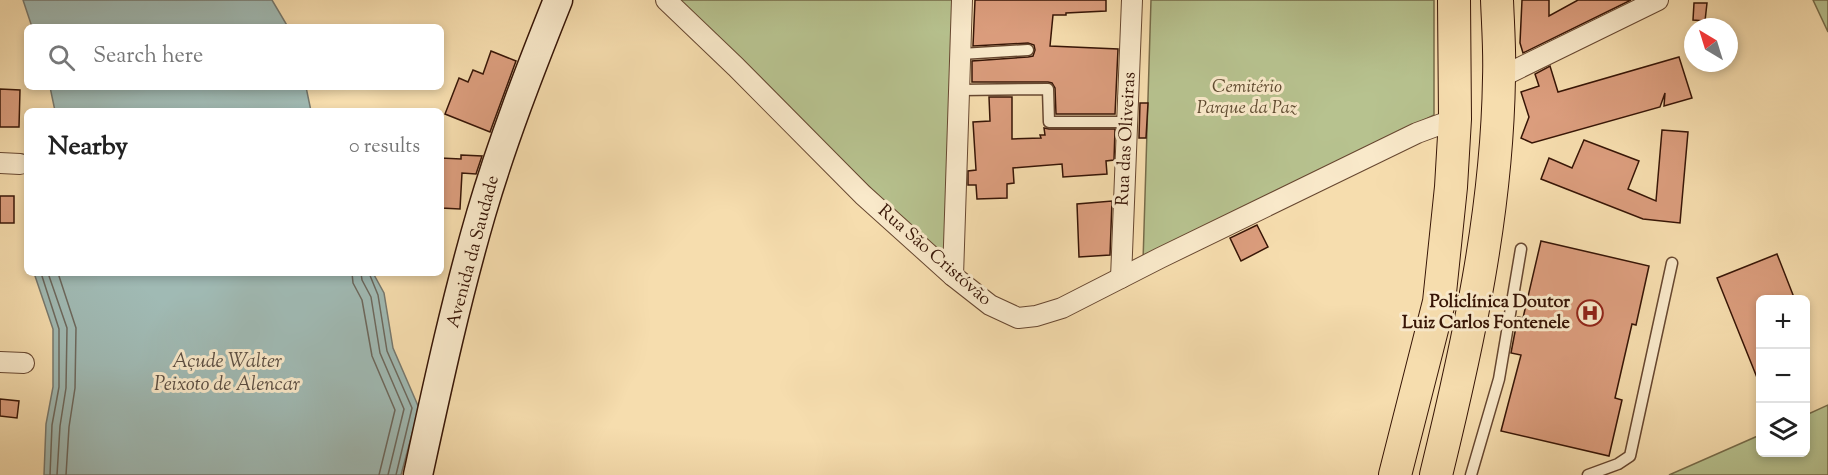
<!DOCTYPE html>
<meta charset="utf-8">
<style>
:root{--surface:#fff;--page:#f2f2f2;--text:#222;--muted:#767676;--line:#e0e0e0}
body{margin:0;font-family:"Sorts Mill Goudy",serif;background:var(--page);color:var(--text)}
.controls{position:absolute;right:18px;bottom:18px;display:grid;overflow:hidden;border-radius:9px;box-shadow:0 3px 9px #0003}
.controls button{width:54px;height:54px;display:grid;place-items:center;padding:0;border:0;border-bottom:2px solid var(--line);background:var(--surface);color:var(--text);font:30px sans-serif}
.compass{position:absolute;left:1684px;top:18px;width:54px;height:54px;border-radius:50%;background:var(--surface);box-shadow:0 3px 9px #0003;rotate:322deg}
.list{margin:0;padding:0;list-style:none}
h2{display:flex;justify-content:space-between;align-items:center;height:78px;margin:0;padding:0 24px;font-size:26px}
h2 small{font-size:20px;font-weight:400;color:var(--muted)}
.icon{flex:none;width:33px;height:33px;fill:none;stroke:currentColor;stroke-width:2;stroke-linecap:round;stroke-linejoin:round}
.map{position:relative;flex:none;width:1828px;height:475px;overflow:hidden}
.search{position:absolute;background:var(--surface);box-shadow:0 3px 9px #0003;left:24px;top:24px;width:420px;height:66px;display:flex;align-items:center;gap:15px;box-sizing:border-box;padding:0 21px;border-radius:9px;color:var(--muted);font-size:22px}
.panel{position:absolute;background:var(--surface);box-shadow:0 3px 9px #0003;left:24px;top:108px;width:420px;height:168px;border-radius:9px}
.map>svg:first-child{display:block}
.green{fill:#b7c28f;stroke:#776c4a;stroke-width:1.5}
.water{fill:#a0bab4;stroke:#76786e;stroke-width:1.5}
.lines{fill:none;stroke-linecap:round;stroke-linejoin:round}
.shore{stroke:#6c685d;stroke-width:1.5}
.building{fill:#db9d7d;stroke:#371506;stroke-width:1.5}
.lane-casing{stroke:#674730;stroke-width:13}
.street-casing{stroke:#674730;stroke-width:22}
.secondary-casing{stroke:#371506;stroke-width:31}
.primary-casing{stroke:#371506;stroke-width:34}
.lane{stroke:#f9e9ca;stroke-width:10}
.street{stroke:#f9e9ca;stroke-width:20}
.secondary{stroke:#f9e9ca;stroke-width:28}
.primary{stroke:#f6ddae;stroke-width:32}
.labels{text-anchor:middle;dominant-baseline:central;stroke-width:6;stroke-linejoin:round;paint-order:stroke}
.park-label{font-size:18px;font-style:italic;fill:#5d492f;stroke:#f9e9ca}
.street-label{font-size:18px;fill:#371506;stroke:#f9e9ca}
.poi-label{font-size:18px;font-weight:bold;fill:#371506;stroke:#f9e9ca;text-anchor:end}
.water-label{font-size:20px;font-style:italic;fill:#5c4f43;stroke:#f9e9ca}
</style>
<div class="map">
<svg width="1828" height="475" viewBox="0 0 1828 475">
<rect width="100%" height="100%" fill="#f6ddae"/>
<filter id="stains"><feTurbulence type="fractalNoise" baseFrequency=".00333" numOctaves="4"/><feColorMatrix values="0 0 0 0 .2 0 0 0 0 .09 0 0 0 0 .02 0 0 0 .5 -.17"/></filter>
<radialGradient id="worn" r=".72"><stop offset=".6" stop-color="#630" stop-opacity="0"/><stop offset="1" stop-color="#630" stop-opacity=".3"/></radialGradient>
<!-- green -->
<g class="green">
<polygon points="678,0 954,0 951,250 939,255"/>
<polygon points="1151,0 1434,0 1434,115 1143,262"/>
<polygon points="1813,0 1828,0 1828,32"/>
<polygon points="1828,405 1828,475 1669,475 1760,435 1760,452 1806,452 1806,415"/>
</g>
<!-- water -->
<g class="water">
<polygon points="23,0 272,0 288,27 32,27"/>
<polygon points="50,87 306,87 311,111 55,111"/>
<polygon points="34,273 373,273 384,293 393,348 419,408 401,475 44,475 46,424 53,387 53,329"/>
</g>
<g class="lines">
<!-- shore -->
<g class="shore">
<polyline points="41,273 59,329 59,387 52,425 50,475"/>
<polyline points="48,273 67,328 66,388 60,426 57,475"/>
<polyline points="58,273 76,328 75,388 69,427 66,475"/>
<polyline points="352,273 353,283 362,300 372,356 395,410 379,475"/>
<polyline points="361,273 362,280 371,297 380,353 404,409 388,475"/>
<polyline points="369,273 378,295 387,351 412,408 396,475"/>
</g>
</g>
<!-- building -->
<g class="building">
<polygon points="975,0 1106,0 1106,11 1066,13 1066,15 1053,15 1050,46 1118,49 1115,114 1056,114 1055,88 1052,83 1048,82 972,82 972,61 1028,57 1033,56 1035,50 1034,45 1028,43 973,46"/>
<polygon points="1522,0 1549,0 1549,16 1578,0 1631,0 1523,53 1520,43"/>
<polygon points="1694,3 1707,3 1705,21 1693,20"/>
<polygon points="491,51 516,61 490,132 445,114 459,78 468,82 473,70 483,74"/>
<polygon points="1679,57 1692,98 1664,106 1665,93 1660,107 1532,143 1521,138 1529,117 1521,92 1539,86 1535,74 1550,66 1558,92"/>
<polygon points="0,89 20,90 19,127 0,127"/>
<polygon points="989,97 1012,97 1012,139 1041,138 1040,135 1045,135 1044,128 1049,129 1115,129 1114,160 1106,161 1107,174 1063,177 1062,164 1013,168 1014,183 1007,184 1007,198 977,199 976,185 968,185 968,171 976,170 973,122 990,121"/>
<polygon points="1140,103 1148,103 1146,138 1139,138"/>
<polygon points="1662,130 1688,132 1680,223 1643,219 1541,179 1549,158 1572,168 1584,140 1639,161 1628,189 1656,201"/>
<polygon points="461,155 482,156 476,174 462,173 460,209 441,208 441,158 461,159"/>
<rect x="0" y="196" width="14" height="27"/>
<polygon points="1112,201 1110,255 1079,257 1077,204"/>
<polygon points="1257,225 1268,247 1241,261 1230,238"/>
<polygon points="1541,241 1649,266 1636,325 1632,324 1615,398 1622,400 1609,456 1501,431 1521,355 1511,353 1514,337 1518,317 1523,318"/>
<polygon points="1777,254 1795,300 1761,300 1760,385 1717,278"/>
<polygon points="0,399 19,401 17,418 0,416"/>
</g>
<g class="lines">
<!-- lane casing -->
<g class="lane-casing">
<g id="lane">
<polyline points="961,54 1028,50"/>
<polyline points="960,90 1048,89 1049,122 1128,122"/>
<polyline points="1471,475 1499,379 1521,249"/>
<polyline points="1588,475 1618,464 1630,456 1672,263"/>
</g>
</g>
<!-- street casing -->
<g class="street-casing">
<g id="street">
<polyline points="666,0 736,67 863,195 953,276 990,305 1018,318 1036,316 1062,308 1160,258 1417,133 1455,119"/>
<polyline points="1499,78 1658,0"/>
<polyline points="0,163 20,164"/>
<polyline points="953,276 962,0"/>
<polyline points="1121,278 1132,0"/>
<polyline points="0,362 24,363"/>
</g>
</g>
<!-- secondary casing -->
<g class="secondary-casing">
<path id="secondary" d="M418,475C437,388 456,300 481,214C502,142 530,70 558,0"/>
</g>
<!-- primary casing -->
<g class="primary-casing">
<g id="primary">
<polyline points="1395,475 1439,302 1451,187 1455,119 1454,0"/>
<path d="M1436,475C1468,344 1497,213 1499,78C1500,52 1498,26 1497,0"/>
</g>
</g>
<!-- lane -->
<use href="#lane" class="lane"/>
<!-- street -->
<use href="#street" class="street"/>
<!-- secondary -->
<use href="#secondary" class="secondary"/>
<!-- primary -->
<use href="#primary" class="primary"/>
</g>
<!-- icons -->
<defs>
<g id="hospital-ring" transform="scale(1.35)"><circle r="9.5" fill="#f9e9ca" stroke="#8f2418" stroke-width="1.5"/><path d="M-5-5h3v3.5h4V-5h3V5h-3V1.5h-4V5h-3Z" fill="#8f2418"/></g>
</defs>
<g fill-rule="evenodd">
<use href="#hospital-ring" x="1590" y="313"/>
</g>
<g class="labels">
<!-- park labels -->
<g class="park-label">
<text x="1247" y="88">Cemitério<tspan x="1247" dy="21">Parque da Paz</tspan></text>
</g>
<!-- street labels -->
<g class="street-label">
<text transform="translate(1127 139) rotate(-87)">Rua das Oliveiras</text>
<text transform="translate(474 252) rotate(-75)">Avenida da Saudade</text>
<text transform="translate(934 256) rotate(41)">Rua São Cristóvão</text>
</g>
<!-- poi labels -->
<g class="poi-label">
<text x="1570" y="303">Policlínica Doutor<tspan x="1570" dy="21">Luiz Carlos Fontenele</tspan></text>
</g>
<!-- water labels -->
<g class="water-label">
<text x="227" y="362">Açude Walter<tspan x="227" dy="23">Peixoto de Alencar</tspan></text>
</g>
</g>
<rect width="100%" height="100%" filter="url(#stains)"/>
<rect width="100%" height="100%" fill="url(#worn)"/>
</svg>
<div class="controls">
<button>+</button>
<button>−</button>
<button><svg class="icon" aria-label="layers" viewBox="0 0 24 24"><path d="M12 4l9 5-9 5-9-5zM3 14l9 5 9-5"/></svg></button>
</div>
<svg class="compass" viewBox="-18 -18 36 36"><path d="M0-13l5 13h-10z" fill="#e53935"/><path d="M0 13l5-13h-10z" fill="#767676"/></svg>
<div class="search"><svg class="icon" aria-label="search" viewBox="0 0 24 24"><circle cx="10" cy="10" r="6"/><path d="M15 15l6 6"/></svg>Search here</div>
<section class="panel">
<h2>Nearby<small>0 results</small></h2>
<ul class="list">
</ul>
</section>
</div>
